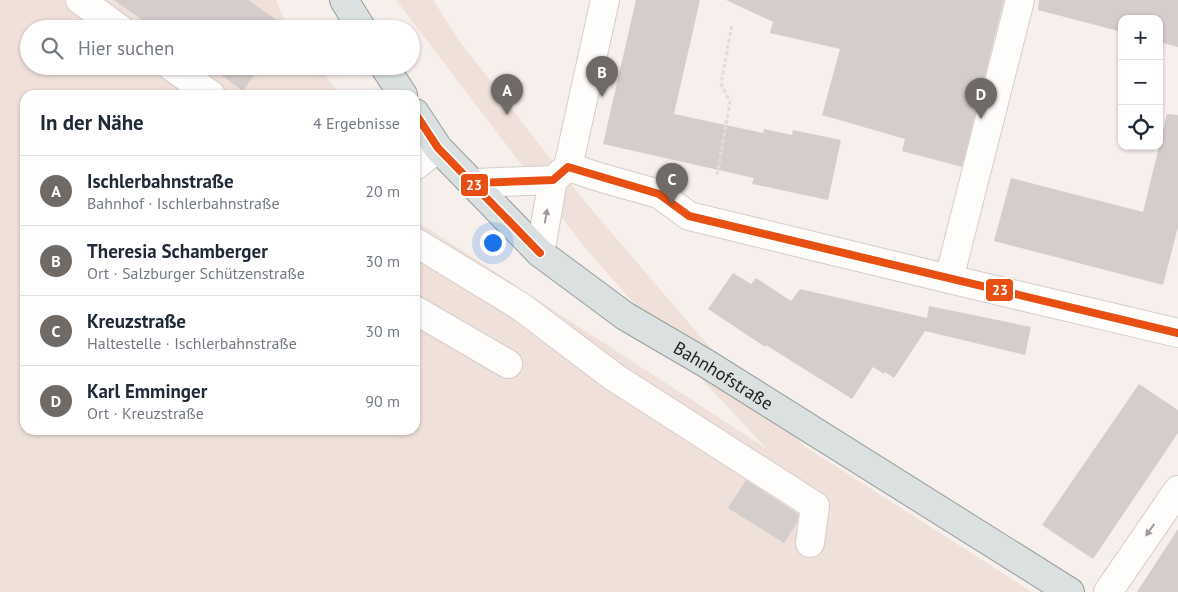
<!DOCTYPE html>
<html lang="de">
<meta charset="utf-8">
<style>
:root{--surface:#fff;--page:#f6f6f7;--text:#1f2937;--muted:#747a83;--line:#e0e1e3;--accent:#706a67}
body{margin:0;font-family:"PT Sans",sans-serif;background:var(--page);color:var(--text)}
.controls{position:absolute;right:15px;top:15px;display:grid;overflow:hidden;border-radius:10px;box-shadow:0 1px 4px #0004}
.controls button{width:45px;height:45px;display:grid;place-items:center;padding:0;border:0;border-bottom:1px solid var(--line);background:var(--surface);color:var(--text);font:25px sans-serif}
.you{position:absolute;left:492px;top:242px;width:18px;height:18px;margin:-12px;border:4px solid #fff;border-radius:50%;background:#1a73e8;box-shadow:0 0 0 8px #1a73e833}
.badge{display:grid;place-items:center;width:32px;height:32px;border-radius:50%;background:var(--accent);color:#fff;font-size:16px;font-weight:700}
.pin{position:absolute;translate:-50% -41px;filter:drop-shadow(0 1px 2px #0008)}
.pin::after{content:'';position:absolute;top:26px;width:18px;height:15px;background:inherit;clip-path:polygon(0 0,100% 0,50% 100%)}
.list{margin:0;padding:0;list-style:none}
h2{display:flex;justify-content:space-between;align-items:center;height:65px;margin:0;padding:0 20px;font-size:21px}
h2 small{font-size:16px;font-weight:400;color:var(--muted)}
.list li{display:grid;grid-template-columns:32px 1fr auto;gap:15px;align-items:center;box-sizing:border-box;height:70px;padding:0 20px;border-top:1px solid var(--line)}
.list b{display:block;font-size:19px;white-space:nowrap}
.list p{margin:0;font-size:16px;white-space:nowrap;color:var(--muted)}
.list em{font-size:16px;font-style:normal;color:var(--muted)}
.icon{flex:none;width:28px;height:28px;fill:none;stroke:currentColor;stroke-width:2;stroke-linecap:round;stroke-linejoin:round}
.map{position:relative;flex:none;width:1178px;height:592px;overflow:hidden}
.search{position:absolute;background:var(--surface);box-shadow:0 1px 4px #0004;left:20px;top:20px;width:400px;height:55px;display:flex;align-items:center;gap:12px;box-sizing:border-box;padding:0 18px;border-radius:28px;color:var(--muted);font-size:19px}
.panel{position:absolute;background:var(--surface);box-shadow:0 1px 4px #0004;left:20px;top:90px;width:400px;height:345px;border-radius:15px}
.map>svg:first-child{display:block}
.built{fill:#f0e0da}
.building{fill:#d4cdcb}
.lines{fill:none;stroke-linecap:round;stroke-linejoin:round}
.minor-casing{stroke:#d3cdcb;stroke-width:30}
.major-casing{stroke:#949e9b;stroke-width:30}
.path{stroke:#dfdddc;stroke-width:3;stroke-dasharray:4 2.5;stroke-linecap:butt}
.minor{stroke:#fefdfc;stroke-width:28}
.major{stroke:#dbe1e0;stroke-width:28}
.bus-1-casing{stroke:#fff;stroke-width:11}
.bus-1{stroke:#e75012;stroke-width:8}
.oneway{fill:#9d9a99}
.labels{text-anchor:middle;dominant-baseline:central;stroke-width:4;stroke-linejoin:round;paint-order:stroke}
.street-label{font-size:18px;fill:#272220;stroke:#fff}
.line-badge{stroke:#fff;stroke-width:2}
.badge-label{font-size:14px;text-anchor:middle;font-weight:bold;fill:#fff}
</style>
<div class="map">
<svg width="1178" height="592" viewBox="0 0 1178 592">
<rect width="100%" height="100%" fill="#f7efec"/>
<!-- built -->
<polygon class="built" points="0,0 276,0 288,29 29,29 29,66 318,66 340,95 25,95 25,430 415,430 415,220 767,449 693,370 585,248 396,0 433,0 462,45 487,76 534,138 592,210 718,357 804,446 1032,592 0,592"/>
<!-- building -->
<g class="building">
<polygon points="114,0 248,0 287,27 286,29 155,29"/>
<polygon points="636,0 700,0 674,114 763,133 764,129 792,135 793,130 841,140 828,200 752,184 754,178 603,144"/>
<polygon points="726,0 1004,0 962,167 902,151 905,139 822,115 840,49 770,33 773,22"/>
<polygon points="1039,0 1178,0 1178,47 1159,42 1159,19 1122,19 1122,32 1038,10"/>
<polygon points="209,66 260,66 243,91"/>
<polygon points="1167,114 1178,115 1178,227 1163,285 994,241 1011,178 1143,212"/>
<polygon points="733,273 751,284 756,278 791,301 800,289 927,318 929,306 1031,327 1025,355 925,331 894,378 885,372 884,374 873,367 852,399 766,345 765,347 708,309"/>
<polygon points="1139,384 1178,410 1178,433 1093,559 1042,525"/>
<polygon points="746,480 798,514 797,523 784,543 728,508"/>
<polygon points="1178,529 1178,592 1137,592"/>
</g>
<g class="lines">
<!-- minor casing -->
<g class="minor-casing">
<g id="minor">
<polyline points="80,0 120,29"/>
<polyline points="171,66 211,95"/>
<polyline points="415,166 438,148"/>
<polyline points="568,167 605,0"/>
<polyline points="474,183 553,180 568,167 602,178 659,194 689,216 949,279 1178,333"/>
<polyline points="415,242 520,306 614,377 815,506 810,543"/>
<polyline points="540,253 553,180"/>
<polyline points="949,279 1020,0"/>
<polyline points="415,310 508,364"/>
<polyline points="1108,592 1178,490"/>
</g>
</g>
<!-- major casing -->
<g class="major-casing">
<g id="major">
<polyline points="344,0 362,29"/>
<polyline points="384,66 403,95"/>
<path id="s1" d="M415,113L438,148L540,253L625,316L707,364L1070,592"/>
</g>
</g>
<!-- path -->
<polyline class="path" points="717,175 730,102 721,84 732,24"/>
<!-- minor -->
<use href="#minor" class="minor"/>
<!-- major -->
<use href="#major" class="major"/>
<!-- bus-1 casing -->
<g class="bus-1-casing">
<g id="bus-1">
<polyline points="415,113 438,148 540,253"/>
<polyline points="474,183 553,180 568,167 659,194 689,216 1178,333"/>
</g>
</g>
<!-- bus-1 -->
<use href="#bus-1" class="bus-1"/>
</g>
<!-- one-way arrows -->
<defs><path id="oneway-solid" d="M-6-.8H1V-3.2L6.5 0L1 3.2V.8H-6Z" transform="scale(1.25)"/></defs>
<g class="oneway">
<use href="#oneway-solid" transform="translate(546 216) rotate(-80)"/>
<use href="#oneway-solid" transform="translate(1150 530) rotate(125)"/>
</g>
<g class="labels">
<!-- street labels -->
<g class="street-label">
<text stroke="none"><textPath href="#s1" startOffset="409">Bahnhofstraße</textPath></text>
</g>
</g>
<g class="line-badge">
<rect x="460" y="173" width="29" height="24" rx="5" fill="#e75012"/>
<rect x="985" y="278" width="29" height="24" rx="5" fill="#e75012"/>
</g>
<g class="badge-label">
<text x="474" y="190">23</text>
<text x="1000" y="295">23</text>
</g>
</svg>
<div class="controls">
<button>+</button>
<button>−</button>
<button><svg class="icon" aria-label="locate" viewBox="0 0 24 24"><circle cx="12" cy="12" r="6"/><path d="M12 2v4M12 18v4M2 12h4M18 12h4"/></svg></button>
</div>
<div class="you"></div>
<div class="pin badge" style="left:507px;top:115px">A</div>
<div class="pin badge" style="left:602px;top:97px">B</div>
<div class="pin badge" style="left:672px;top:204px">C</div>
<div class="pin badge" style="left:981px;top:119px">D</div>
<div class="search"><svg class="icon" aria-label="search" viewBox="0 0 24 24"><circle cx="10" cy="10" r="6"/><path d="M15 15l6 6"/></svg>Hier suchen</div>
<section class="panel">
<h2>In der Nähe<small>4 Ergebnisse</small></h2>
<ul class="list">
<li><span class="badge">A</span><div><b>Ischlerbahnstraße</b><p>Bahnhof · Ischlerbahnstraße</p></div><em>20 m</em></li>
<li><span class="badge">B</span><div><b>Theresia Schamberger</b><p>Ort · Salzburger Schützenstraße</p></div><em>30 m</em></li>
<li><span class="badge">C</span><div><b>Kreuzstraße</b><p>Haltestelle · Ischlerbahnstraße</p></div><em>30 m</em></li>
<li><span class="badge">D</span><div><b>Karl Emminger</b><p>Ort · Kreuzstraße</p></div><em>90 m</em></li>
</ul>
</section>
</div>
